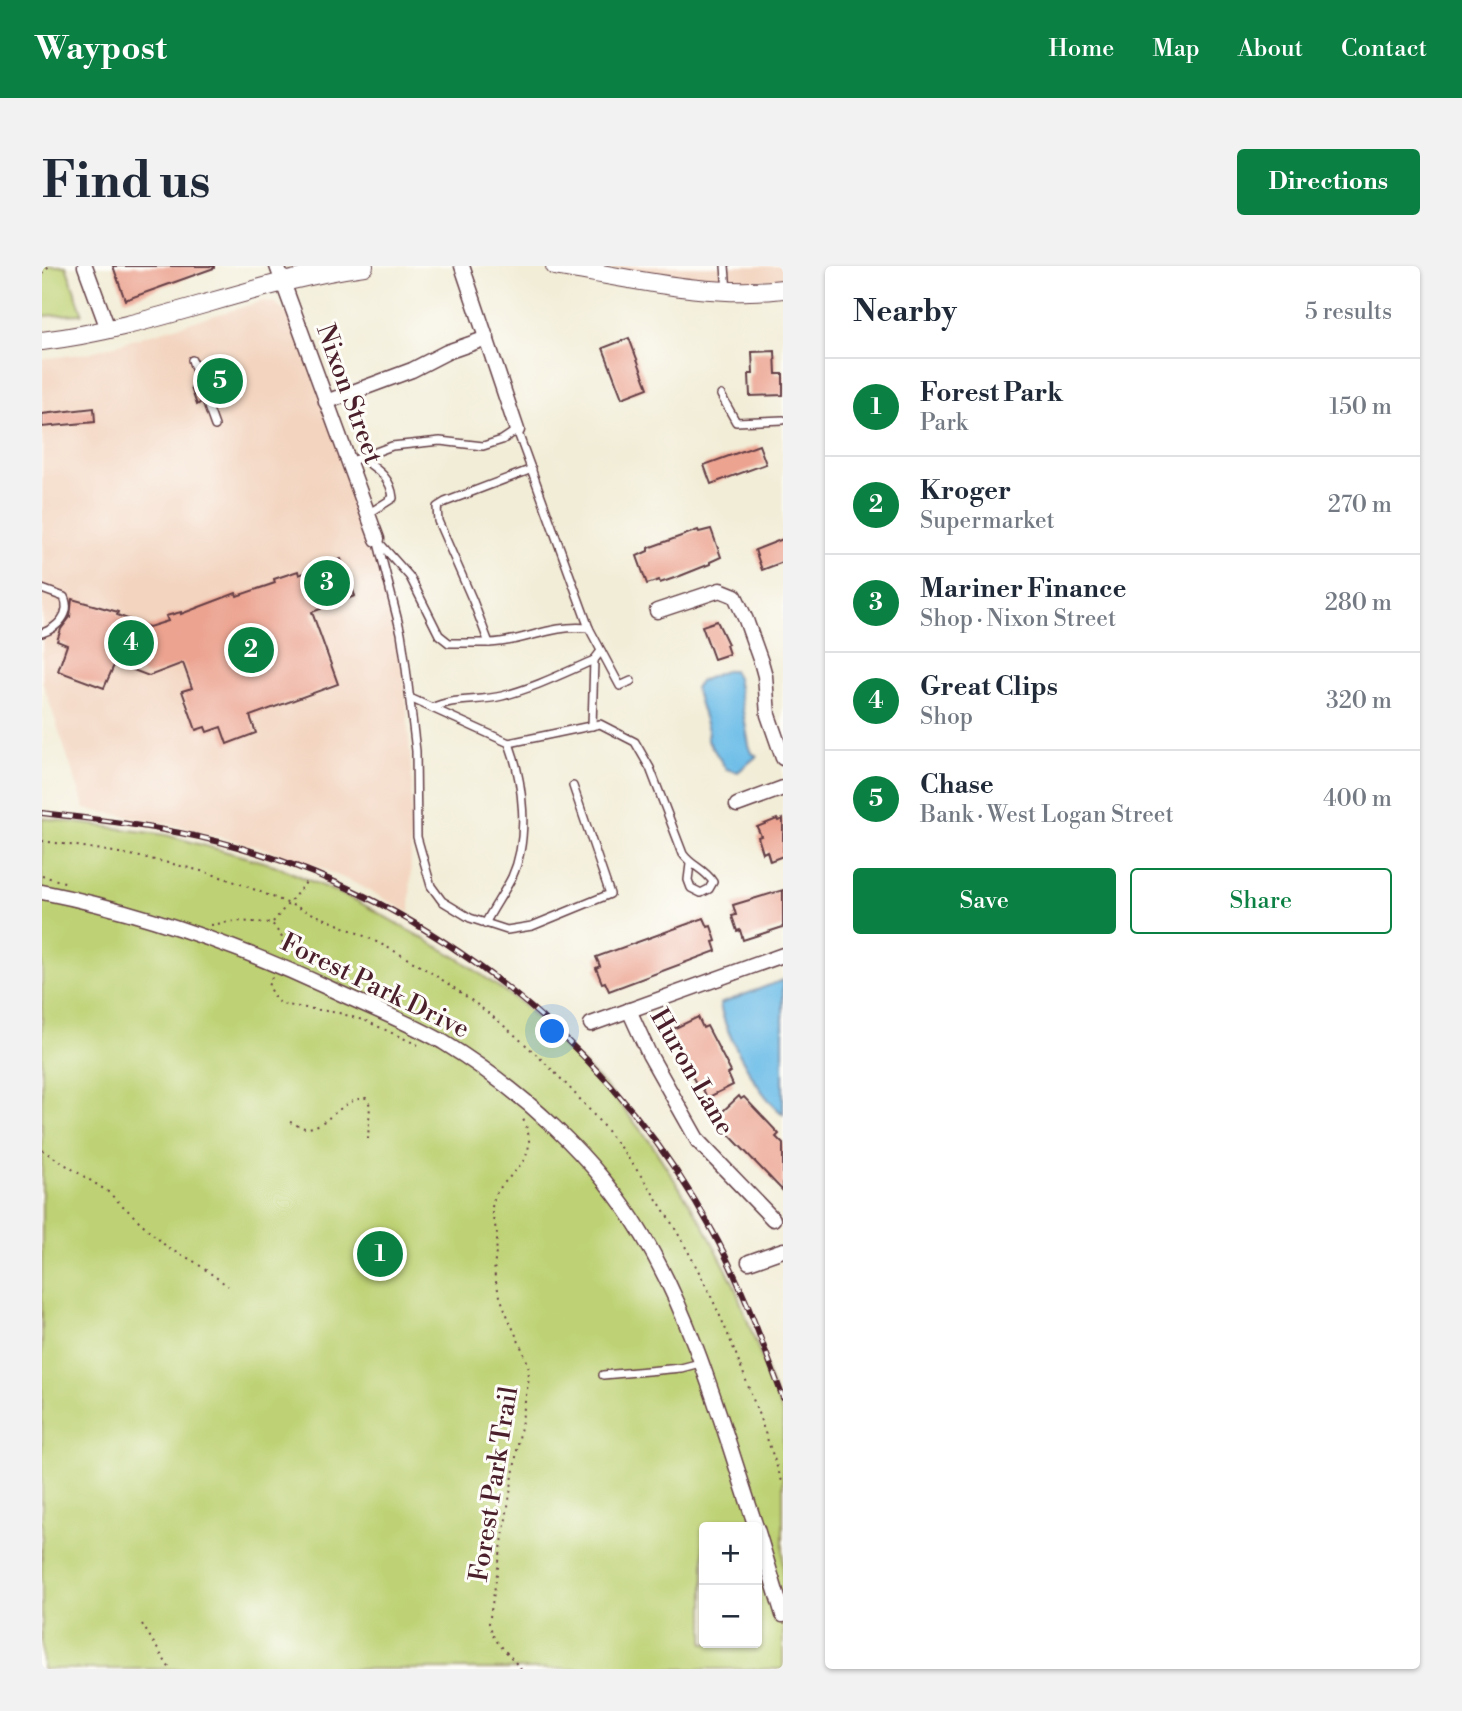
<!DOCTYPE html>
<meta charset="utf-8">
<style>
:root{--surface:#fff;--page:#f2f2f3;--text:#1f2937;--muted:#747a83;--line:#e0e1e3;--accent:#0b8043}
body{margin:0;font-family:"Libre Bodoni",serif;background:var(--page);color:var(--text)}
.controls{position:absolute;right:21px;bottom:21px;display:grid;overflow:hidden;border-radius:7px;box-shadow:0 2px 5px #0004}
.controls button{width:63px;height:63px;display:grid;place-items:center;padding:0;border:0;border-bottom:2px solid var(--line);background:var(--surface);color:var(--text);font:35px sans-serif}
.you{position:absolute;left:511px;top:766px;width:24px;height:24px;margin:-18px;border:5px solid #fff;border-radius:50%;background:#1a73e8;box-shadow:0 0 0 10px #1a73e833}
.badge{display:grid;place-items:center;width:46px;height:46px;border-radius:50%;background:var(--accent);color:#fff;font-size:23px;font-weight:700}
.pin{position:absolute;translate:-50% -50%;border:4px solid #fff;box-shadow:0 2px 7px #0006}
.list{margin:0;padding:0;list-style:none}
h2{display:flex;justify-content:space-between;align-items:center;height:91px;margin:0;padding:0 28px;font-size:30px}
h2 small{font-size:23px;font-weight:400;color:var(--muted)}
.list li{display:grid;grid-template-columns:46px 1fr auto;gap:21px;align-items:center;box-sizing:border-box;height:98px;padding:0 28px;border-top:2px solid var(--line)}
.list b{display:block;font-size:26px;white-space:nowrap}
.list p{margin:0;font-size:23px;white-space:nowrap;color:var(--muted)}
.list em{font-size:23px;font-style:normal;color:var(--muted)}
.actions{display:flex;gap:14px;padding:21px 28px}
.actions a{flex:1;padding:16px 0;border:2px solid var(--accent);border-radius:7px;text-align:center;font-size:24px;color:var(--accent)}
.actions .main{background:var(--accent);color:#fff}
.map{position:relative;flex:none;width:741px;height:1403px;overflow:hidden;border-radius:7px}
header{display:flex;align-items:center;gap:42px;box-sizing:border-box;height:98px;padding:0 35px;background:var(--accent);color:#fff}
header strong{font-size:33px}
nav{display:flex;gap:38px;margin-inline-start:auto;font-size:24px}
.intro{display:flex;align-items:center;justify-content:space-between;box-sizing:border-box;height:168px;padding:0 42px}
h1{margin:0;font-size:49px}
.button{padding:18px 32px;border-radius:7px;background:var(--accent);color:#fff;font-size:24px;font-weight:700}
main{display:flex;gap:42px;padding:0 42px}
aside{flex:1;background:var(--surface);border-radius:7px;box-shadow:0 2px 5px #0004}
.map>svg:first-child{display:block}
.built{fill:#f3d4bf}
.green{fill:#bed275;stroke:#847850;stroke-width:2;fill-rule:evenodd}
.water{fill:#6dbde8;stroke:#5c6e8a;stroke-width:2}
.building{fill:#eca390}
.lines{fill:none;stroke-linecap:round;stroke-linejoin:round}
.service-casing{stroke:#633e45;stroke-width:10}
.minor-casing{stroke:#633e45;stroke-width:17}
.tertiary-casing{stroke:#633e45;stroke-width:20}
.path{stroke:#633e45;stroke-width:2;stroke-dasharray:2 5;stroke-linecap:butt}
.service{stroke:#fff;stroke-width:7}
.minor{stroke:#fff;stroke-width:14}
.tertiary{stroke:#fff;stroke-width:18}
.rail-casing{stroke:#4a1f2b;stroke-width:6}
.rail{stroke:#fdfcf7;stroke-width:3.5;stroke-dasharray:10;stroke-linecap:butt}
.labels{text-anchor:middle;dominant-baseline:central;stroke-width:6;stroke-linejoin:round;paint-order:stroke}
.street-label{font-size:26px;fill:#4a1f2b;stroke:#fdfcf7}
</style>
<header>
<strong>Waypost</strong>
<nav><a>Home</a><a>Map</a><a>About</a><a>Contact</a></nav>
</header>
<div class="intro"><h1>Find us</h1><a class="button">Directions</a></div>
<main>
<div class="map">
<svg width="741" height="1403" viewBox="0 0 741 1403">
<rect width="100%" height="100%" fill="#fdfcf7"/>
<filter id="ink" filterUnits="userSpaceOnUse"><feTurbulence type="fractalNoise" baseFrequency=".0143" numOctaves="2"/><feDisplacementMap in="SourceGraphic" scale="14" xChannelSelector="R" yChannelSelector="G"/><feConvolveMatrix kernelMatrix="1 2 1 2 8 2 1 2 1" color-interpolation-filters="sRGB"/></filter>
<filter id="wash" filterUnits="userSpaceOnUse"><feTurbulence type="fractalNoise" baseFrequency=".00686" numOctaves="4" result="noise"/><feDisplacementMap in="SourceGraphic" scale="28" xChannelSelector="R" yChannelSelector="G"/><feGaussianBlur stdDeviation="1.57" result="paint"/><feColorMatrix in="noise" values="0 0 0 0 0 0 0 0 0 0 0 0 0 0 0 0 0 1.4 0 .05"/><feComposite in="paint" operator="in"/></filter>
<g filter="url(#wash)">
<rect width="100%" height="100%" fill="#f2edd7"/>
<!-- built -->
<g class="built">
<polygon points="549,0 741,0 741,13 705,16 654,15"/>
<polygon points="221,35 233,37 250,53 329,265 347,339 363,418 370,515 368,647 319,620 270,598 224,583 128,558 43,543 0,414 0,93 46,87"/>
</g>
<!-- green -->
<g class="green">
<polygon points="0,0 24,0 40,46 39,48 0,50"/>
<path d="M0,552L124,569L232,599L315,635L419,694L480,738L564,821L609,877L662,960L691,1016L741,1149V1403H0ZM662,1261H715V1377H662Z"/>
</g>
<!-- water -->
<g class="water">
<polygon points="685,404 691,404 695,412 707,479 710,487 715,490 696,506 684,503 665,473 666,464 653,422 658,415"/>
<path d="M741,714V848C717,830 683,768 678,738Z"/>
</g>
<g id="blocks">
<!-- building -->
<g class="building">
<polygon points="71,0 172,0 172,2 83,34"/>
<polygon points="587,72 606,122 580,132 561,82"/>
<polygon points="733,85 734,108 741,108 741,129 708,130 707,108 711,108 710,86"/>
<polygon points="179,92 180,94 189,92 197,116 194,117 197,125 190,127 192,134 176,139 173,132 170,133 163,129 159,132 158,137 155,139 149,122 152,120 157,124 162,123 166,115 160,100"/>
<polygon points="52,142 53,156 0,161 0,148"/>
<polygon points="717,179 724,198 669,218 662,199"/>
<polygon points="669,263 679,291 668,296 668,298 638,310 618,317 617,314 605,318 595,290 606,285 606,282 656,264 657,266"/>
<polygon points="741,273 741,296 720,304 713,284"/>
<polygon points="299,293 313,330 270,346 296,418 208,450 214,467 185,478 179,461 165,466 163,461 154,464 140,425 150,422 141,397 107,410 73,397 62,422 16,405 25,379 15,375 19,363 28,351 30,333 76,346 75,349 107,361 126,355 124,350 139,346 139,348 194,327 195,330 233,317 232,313 256,305 257,309"/>
<polygon points="675,355 686,378 684,379 687,388 672,393 660,360"/>
<polygon points="735,553 736,555 741,553 741,590 728,595 725,585 721,587 716,571 719,570 715,561"/>
<polygon points="741,624 741,661 701,674 698,664 695,665 690,650 694,649 691,639"/>
<polygon points="662,652 666,661 669,660 674,675 671,676 674,685 567,725 563,716 560,717 554,702 558,700 554,691"/>
<polygon points="656,751 661,762 665,760 689,806 686,808 691,819 665,832 660,821 657,823 642,795 632,776 635,775 629,764"/>
<polygon points="697,830 699,833 702,831 737,868 734,871 741,878 741,925 675,856 682,849 680,846"/>
</g>
</g>
</g>
<g filter="url(#ink)">
<use href="#blocks" fill-opacity="0" stroke="#633e45" stroke-width="2"/>
<g class="lines">
<!-- service casing -->
<g class="service-casing">
<g id="service">
<polyline points="683,0 685,25"/>
<polyline points="150,94 158,118"/>
<polyline points="679,129 694,156 741,154"/>
<polyline points="164,135 173,160"/>
<path d="M319,192C335,203 349,211 351,232L326,248"/>
<polyline points="307,196 350,180 398,175 441,180 460,174 475,164 547,362 578,420 589,415"/>
<path d="M490,203L403,236L395,241L396,255L431,335L447,377C484,376 507,358 547,362"/>
<polyline points="335,273 359,367 363,394 374,485 375,571 389,620 400,635 428,652 465,664 490,660 568,628 531,520"/>
<polyline points="335,274 368,311 397,369 407,377 447,377"/>
<path d="M0,323L22,331C30,348 15,362 0,367"/>
<path d="M368,432L467,477C481,515 488,572 470,611C462,627 451,642 443,658"/>
<path d="M390,442C412,431 436,436 460,430C492,422 522,407 552,394L559,385"/>
<polyline points="550,460 552,394"/>
<path d="M467,477L558,458L593,476L608,502L641,588C649,600 663,603 671,616L667,623L659,627L649,622L646,614L648,598"/>
<polyline points="561,1109 639,1102 658,1097"/>
</g>
</g>
<!-- minor casing -->
<g class="minor-casing">
<g id="minor">
<polyline points="43,0 66,63"/>
<polyline points="235,0 335,273"/>
<polyline points="420,0 475,164"/>
<polyline points="284,136 370,104 405,86 445,72"/>
<polyline points="615,345 678,324 693,330 704,354 720,399 723,410 726,449 741,492"/>
<polyline points="695,539 741,522"/>
<path d="M0,626C101,646 197,680 291,724C327,741 366,756 401,776C479,824 554,891 601,970C653,1056 682,1166 714,1261"/>
<polyline points="587,744 607,788 656,875 731,953"/>
<polyline points="549,758 741,689"/>
<polyline points="707,996 741,984"/>
<polyline points="715,1263 741,1349"/>
</g>
</g>
<!-- tertiary casing -->
<g class="tertiary-casing">
<g id="tertiary">
<path d="M513,0C589,12 664,32 741,23"/>
<path d="M0,75C110,62 213,15 322,0"/>
</g>
</g>
<!-- path -->
<g class="path">
<polyline points="0,8 8,0"/>
<path d="M0,575C51,582 101,590 151,603C185,611 218,626 250,639C288,655 326,670 361,690C491,763 596,883 662,1016C694,1080 717,1150 741,1218"/>
<polyline points="0,610 26,617"/>
<polyline points="231,656 265,615"/>
<polyline points="169,659 193,655 230,657 241,673 240,687"/>
<polyline points="230,711 226,720 232,731 238,738 297,747 324,755 376,779"/>
<path d="M248,856C253,858 259,862 264,862C285,862 300,832 324,832L328,839L326,873"/>
<polyline points="0,884 65,925 127,983 150,994 186,1020"/>
<polyline points="100,1358 128,1403"/>
<path d="M479,1403L452,1372L447,1357L487,1111L486,1098C476,1071 458,1039 453,1011C451,998 455,986 455,973C456,963 449,953 450,942C452,908 506,901 480,851"/>
</g>
<!-- service -->
<use href="#service" class="service"/>
<!-- minor -->
<use href="#minor" class="minor"/>
<!-- tertiary -->
<use href="#tertiary" class="tertiary"/>
<!-- rail casing -->
<g class="rail-casing">
<path id="rail" d="M0,547C60,554 119,561 178,576C386,630 569,778 671,966C700,1019 720,1076 741,1132"/>
</g>
<!-- rail -->
<use href="#rail" class="rail"/>
</g>
</g>
<g class="labels">
<!-- street labels -->
<g class="street-label">
<text transform="translate(307 128) rotate(70)">Nixon Street</text>
<text transform="translate(333 720) rotate(26)">Forest Park Drive</text>
<text transform="translate(650 806) rotate(60)">Huron Lane</text>
<text transform="translate(452 1218) rotate(-81)">Forest Park Trail</text>
</g>
</g>
</svg>
<div class="controls">
<button>+</button>
<button>−</button>
</div>
<div class="you"></div>
<div class="pin badge" style="left:338px;top:988px">1</div>
<div class="pin badge" style="left:209px;top:384px">2</div>
<div class="pin badge" style="left:285px;top:317px">3</div>
<div class="pin badge" style="left:89px;top:377px">4</div>
<div class="pin badge" style="left:178px;top:115px">5</div>
</div>
<aside>
<h2>Nearby<small>5 results</small></h2>
<ul class="list">
<li><span class="badge">1</span><div><b>Forest Park</b><p>Park</p></div><em>150 m</em></li>
<li><span class="badge">2</span><div><b>Kroger</b><p>Supermarket</p></div><em>270 m</em></li>
<li><span class="badge">3</span><div><b>Mariner Finance</b><p>Shop · Nixon Street</p></div><em>280 m</em></li>
<li><span class="badge">4</span><div><b>Great Clips</b><p>Shop</p></div><em>320 m</em></li>
<li><span class="badge">5</span><div><b>Chase</b><p>Bank · West Logan Street</p></div><em>400 m</em></li>
</ul>
<div class="actions"><a class="main">Save</a><a>Share</a></div>
</aside>
</main>
